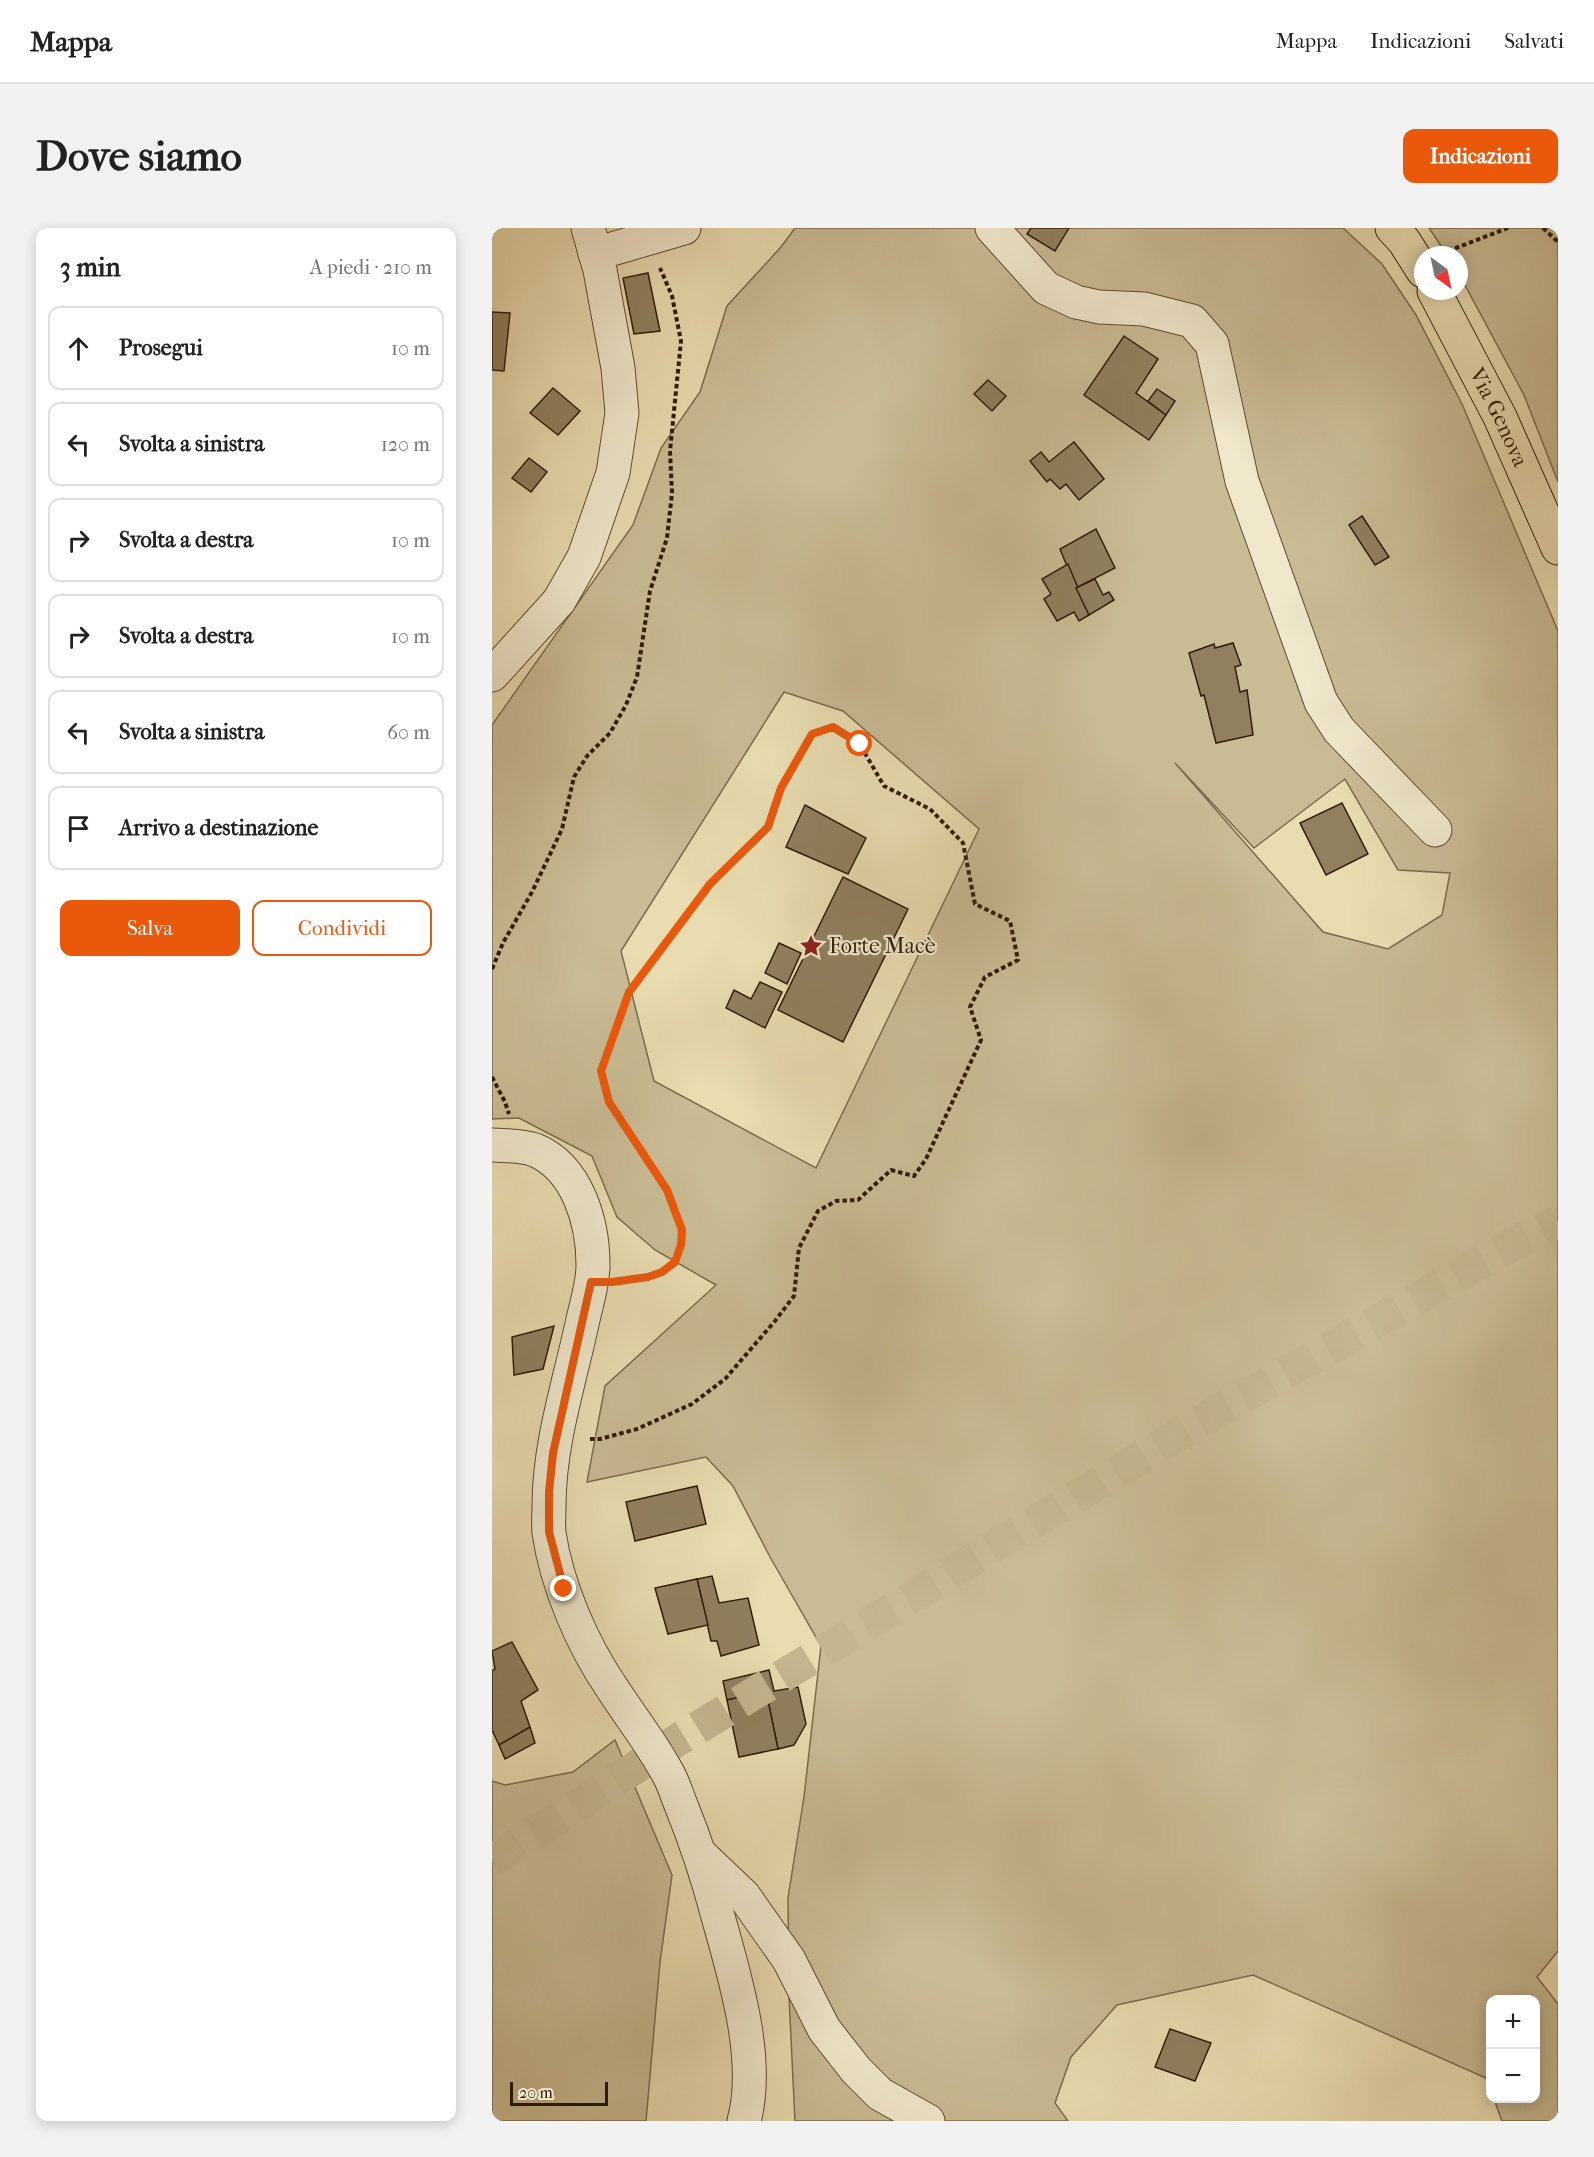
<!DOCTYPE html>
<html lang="it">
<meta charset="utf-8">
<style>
:root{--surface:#fff;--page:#f2f2f2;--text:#222;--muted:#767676;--line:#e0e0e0;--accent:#ea580c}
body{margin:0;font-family:"IM FELL French Canon",serif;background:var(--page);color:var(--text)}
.controls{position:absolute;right:18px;bottom:18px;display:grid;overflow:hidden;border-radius:12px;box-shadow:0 3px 15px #0003}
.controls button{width:54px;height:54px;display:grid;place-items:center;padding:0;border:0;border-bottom:2px solid var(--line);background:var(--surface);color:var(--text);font:30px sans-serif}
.compass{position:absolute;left:922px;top:18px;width:54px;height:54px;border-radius:50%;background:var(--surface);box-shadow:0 3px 15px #0003;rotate:147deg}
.scale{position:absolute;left:18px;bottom:15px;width:98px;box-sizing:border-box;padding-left:6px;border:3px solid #2f1c06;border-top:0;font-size:16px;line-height:21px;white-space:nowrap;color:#2f1c06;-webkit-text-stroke:4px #f1e8cc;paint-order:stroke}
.stop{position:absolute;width:18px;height:18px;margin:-14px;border:4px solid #ea580c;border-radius:50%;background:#fff}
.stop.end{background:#ea580c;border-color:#fff;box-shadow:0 2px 6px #0008}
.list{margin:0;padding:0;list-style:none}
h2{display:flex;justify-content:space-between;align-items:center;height:78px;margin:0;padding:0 24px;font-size:26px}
h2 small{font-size:20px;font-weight:400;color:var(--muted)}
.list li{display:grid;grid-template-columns:39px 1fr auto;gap:18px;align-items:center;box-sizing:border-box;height:84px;margin:0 12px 12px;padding:0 12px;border:2px solid var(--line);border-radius:12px}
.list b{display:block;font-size:22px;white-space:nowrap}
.list em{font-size:20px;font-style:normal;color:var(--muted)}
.actions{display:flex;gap:12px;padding:18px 24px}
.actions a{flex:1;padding:14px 0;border:2px solid var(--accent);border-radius:12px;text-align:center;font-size:21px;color:var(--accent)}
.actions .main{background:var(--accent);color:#fff}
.icon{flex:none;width:33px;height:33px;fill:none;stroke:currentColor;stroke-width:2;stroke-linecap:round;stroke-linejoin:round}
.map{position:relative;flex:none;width:1066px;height:1893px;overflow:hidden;border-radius:12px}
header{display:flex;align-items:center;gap:36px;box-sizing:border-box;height:84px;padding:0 30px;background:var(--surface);border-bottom:2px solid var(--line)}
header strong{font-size:28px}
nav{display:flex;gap:33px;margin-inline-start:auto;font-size:21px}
.intro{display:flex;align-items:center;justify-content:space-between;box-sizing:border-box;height:144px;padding:0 36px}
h1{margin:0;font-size:42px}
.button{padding:15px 27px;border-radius:12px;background:var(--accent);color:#fff;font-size:21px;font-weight:700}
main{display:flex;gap:36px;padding:0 36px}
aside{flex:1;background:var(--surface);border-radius:12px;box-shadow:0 3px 15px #0003}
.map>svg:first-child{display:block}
.green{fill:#c9bb94;stroke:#7c6c4d;stroke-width:1.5;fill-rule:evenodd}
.building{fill:#90805f;stroke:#2f1c06;stroke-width:1.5}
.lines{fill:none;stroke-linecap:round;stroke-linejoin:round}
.highway-tunnel{stroke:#c4b68f;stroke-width:33;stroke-dasharray:33 16;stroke-linecap:butt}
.minor-casing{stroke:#5e4c31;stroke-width:35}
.major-casing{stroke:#2f1c06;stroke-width:35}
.path{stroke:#2f1c06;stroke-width:4;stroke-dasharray:4.5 3;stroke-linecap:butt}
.minor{stroke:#f1e8cc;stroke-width:33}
.major{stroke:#e9dcb1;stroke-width:33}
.route{stroke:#ea580c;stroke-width:8}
.labels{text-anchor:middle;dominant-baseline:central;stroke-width:4.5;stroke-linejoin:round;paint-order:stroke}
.street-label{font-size:22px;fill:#2f1c06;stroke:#f1e8cc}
.poi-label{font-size:22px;fill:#2f1c06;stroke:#f1e8cc;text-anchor:start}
</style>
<header>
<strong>Mappa</strong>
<nav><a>Mappa</a><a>Indicazioni</a><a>Salvati</a></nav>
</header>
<div class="intro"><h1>Dove siamo</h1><a class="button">Indicazioni</a></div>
<main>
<aside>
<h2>3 min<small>A piedi · 210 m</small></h2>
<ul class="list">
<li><svg class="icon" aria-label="ahead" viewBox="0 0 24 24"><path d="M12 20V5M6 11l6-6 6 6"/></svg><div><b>Prosegui</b></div><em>10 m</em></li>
<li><svg class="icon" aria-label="left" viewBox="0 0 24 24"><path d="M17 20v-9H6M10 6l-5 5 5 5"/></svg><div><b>Svolta a sinistra</b></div><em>120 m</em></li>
<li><svg class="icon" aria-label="right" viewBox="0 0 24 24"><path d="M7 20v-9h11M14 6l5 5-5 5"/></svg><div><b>Svolta a destra</b></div><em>10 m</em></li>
<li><svg class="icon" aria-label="right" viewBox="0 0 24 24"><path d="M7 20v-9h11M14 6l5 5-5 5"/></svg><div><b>Svolta a destra</b></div><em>10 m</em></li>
<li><svg class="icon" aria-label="left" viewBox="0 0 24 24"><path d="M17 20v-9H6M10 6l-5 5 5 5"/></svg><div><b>Svolta a sinistra</b></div><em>60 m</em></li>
<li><svg class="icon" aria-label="arrive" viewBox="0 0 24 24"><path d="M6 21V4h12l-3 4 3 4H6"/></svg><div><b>Arrivo a destinazione</b></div></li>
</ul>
<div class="actions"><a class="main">Salva</a><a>Condividi</a></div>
</aside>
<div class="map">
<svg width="1066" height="1893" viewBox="0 0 1066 1893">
<rect width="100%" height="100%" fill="#e9dcb1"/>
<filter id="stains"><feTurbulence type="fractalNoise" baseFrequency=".00333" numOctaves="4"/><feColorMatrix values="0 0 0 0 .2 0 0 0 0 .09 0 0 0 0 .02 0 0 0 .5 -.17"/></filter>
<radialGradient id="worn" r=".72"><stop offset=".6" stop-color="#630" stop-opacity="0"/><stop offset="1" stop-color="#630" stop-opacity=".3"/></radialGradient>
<!-- green -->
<g class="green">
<path d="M303,0H851L890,36L924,87L970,176L1066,403V1723L1045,1749L1066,1776V1893H1010L1002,1871L1044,1870V1772H999L998,1862L994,1850L761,1747L625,1777L579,1829L563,1875L576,1893H303L297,1769L296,1670L312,1569L329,1418L278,1329L241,1258L214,1229L95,1254L113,1158L224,1057L163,1022L125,989L100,928L27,890L0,891V497L141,297L169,220L208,164L235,78L289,19ZM292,464L351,483L487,601L324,940L162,853L129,723ZM683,535L762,620L853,551L906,642L958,645L950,687L896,721L831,704Z"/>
<polygon points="937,0 1066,0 1066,254 1032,167 967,46 967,27 955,27"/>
<polygon points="123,1512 180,1647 168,1734 154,1893 0,1893 0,1553 13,1557 81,1544"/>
</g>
<!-- building -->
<g class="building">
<polygon points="539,0 577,0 563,23 535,6"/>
<polygon points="156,45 168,103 142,106 131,50"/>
<polygon points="0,84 18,85 12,143 0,142"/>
<polygon points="632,108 666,131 644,165 674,187 657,212 592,167"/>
<polygon points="496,152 514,168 500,183 482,166"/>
<polygon points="61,160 88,183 66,207 38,185"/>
<polygon points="665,161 683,173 674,187 656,173"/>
<polygon points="582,214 612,251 587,272 574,256 568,261 558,251 555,254 538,233 549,224 557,234"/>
<polygon points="37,230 55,244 39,264 20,250"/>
<polygon points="870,288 897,329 883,337 857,297"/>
<polygon points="604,301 623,340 584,360 568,321"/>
<polygon points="576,336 597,387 587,393 582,384 565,393 552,371 559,366 550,351"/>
<polygon points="603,351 611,367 617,364 622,372 597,387 584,360"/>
<polygon points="741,415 749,437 743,439 748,464 755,462 761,507 724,515 712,467 709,468 697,425 722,416 723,420"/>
<polygon points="850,575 876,626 834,647 808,595"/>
<polygon points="313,577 374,610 356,646 294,619"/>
<polygon points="351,649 416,681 351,814 286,782"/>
<polygon points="287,715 309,725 295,756 273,745"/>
<polygon points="268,754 290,764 273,800 234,780 242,762 259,771"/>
<polygon points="62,1098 51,1141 22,1147 20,1109"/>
<polygon points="205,1258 214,1296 143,1313 134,1274"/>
<polygon points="220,1348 227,1375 256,1370 267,1417 229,1428 225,1413 219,1413 205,1351"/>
<polygon points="205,1351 216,1397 176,1406 163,1360"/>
<polygon points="20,1414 46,1462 29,1473 38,1499 7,1517 0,1502 0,1443 3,1441 0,1423"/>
<polygon points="277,1442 282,1463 306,1459 314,1496 302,1517 286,1521 274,1463 235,1472 231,1453"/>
<polygon points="274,1463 286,1521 247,1529 235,1472"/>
<polygon points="38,1499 43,1515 13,1531 7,1517"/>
<polygon points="678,1801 719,1815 703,1853 663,1839"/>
</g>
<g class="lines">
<!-- highway-tunnel -->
<polyline class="highway-tunnel" points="0,1633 184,1513 705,1195 1023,1015 1066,994"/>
<!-- minor casing -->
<g class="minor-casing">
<g id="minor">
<polyline points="500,0 554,60 584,74 607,79 652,81 700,93 720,116 750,253 829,474 847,502 943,602"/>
<polyline points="103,26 192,0"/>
<polyline points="0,447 67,373 92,329 121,245 130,185 126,140 108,42 96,0"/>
<path d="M0,917C14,918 30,917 43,922C86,940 101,995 101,1037C101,1057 94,1077 90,1096C77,1156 57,1216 57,1278C57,1287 56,1296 57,1305C65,1358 90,1416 120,1460C138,1488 158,1513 174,1542C181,1553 184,1565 189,1577C204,1614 215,1647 225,1685C242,1746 269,1831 252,1893"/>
<polyline points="210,1628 252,1668 297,1732 332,1801 364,1842 388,1866 436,1893"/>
</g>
</g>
<!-- major casing -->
<g class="major-casing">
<g id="major">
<polyline points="900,0 912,13 931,43"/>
<path id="s1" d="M942,63L1008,189L1066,320"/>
</g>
</g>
<!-- path -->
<g class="path">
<polyline points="1051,0 1066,14"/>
<polyline points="956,23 1016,0"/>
<polyline points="0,741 11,715 40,664 70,601 82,549 95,528 118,505 134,477 145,449 158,363 175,310 180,265 178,223 189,113 180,68 168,40"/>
<polyline points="0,849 13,874 17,886"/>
<polyline points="98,1211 108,1211 145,1201 200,1176 233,1151 283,1093 302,1068 307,1020 326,983 344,973 366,972 399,942 422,948 434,931 489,812 478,779 493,749 526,732 518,693 483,676 471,615 438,581 392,558 367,515 341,499 320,506 289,560 276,599 218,656 137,764 109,843 117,874 175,962 190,1002 190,1017 183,1034 170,1044 156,1049 132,1052"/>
</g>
<!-- minor -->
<use href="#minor" class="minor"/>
<!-- major -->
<use href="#major" class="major"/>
</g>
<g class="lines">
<!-- route -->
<polyline class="route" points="72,1361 57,1304 57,1264 61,1225 99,1054 120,1054 156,1049 170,1044 183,1034 189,1017 190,1002 175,962 117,874 109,843 137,764 218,656 276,599 289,560 320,506 341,499 368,516"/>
</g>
<!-- icons -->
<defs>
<g id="sight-bare" transform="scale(1.8)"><path d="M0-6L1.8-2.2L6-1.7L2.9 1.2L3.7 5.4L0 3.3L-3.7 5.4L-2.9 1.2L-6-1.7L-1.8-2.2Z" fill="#8f2418" stroke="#f1e8cc" stroke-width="2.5" paint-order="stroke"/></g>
</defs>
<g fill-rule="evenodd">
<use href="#sight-bare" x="319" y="718"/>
</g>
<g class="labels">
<!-- street labels -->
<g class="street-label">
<text stroke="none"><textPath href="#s1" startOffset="142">Via Genova</textPath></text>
</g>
<!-- poi labels -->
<g class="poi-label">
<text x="337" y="718">Forte Macè</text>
</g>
</g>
<rect width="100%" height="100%" filter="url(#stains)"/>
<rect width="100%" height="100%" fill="url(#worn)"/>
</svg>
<div class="controls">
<button>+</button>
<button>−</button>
</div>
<svg class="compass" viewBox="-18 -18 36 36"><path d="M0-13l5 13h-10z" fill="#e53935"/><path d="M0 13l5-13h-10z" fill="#767676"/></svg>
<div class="scale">20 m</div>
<div class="stop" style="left:368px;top:516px"></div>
<div class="stop end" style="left:72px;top:1361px"></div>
</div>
</main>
